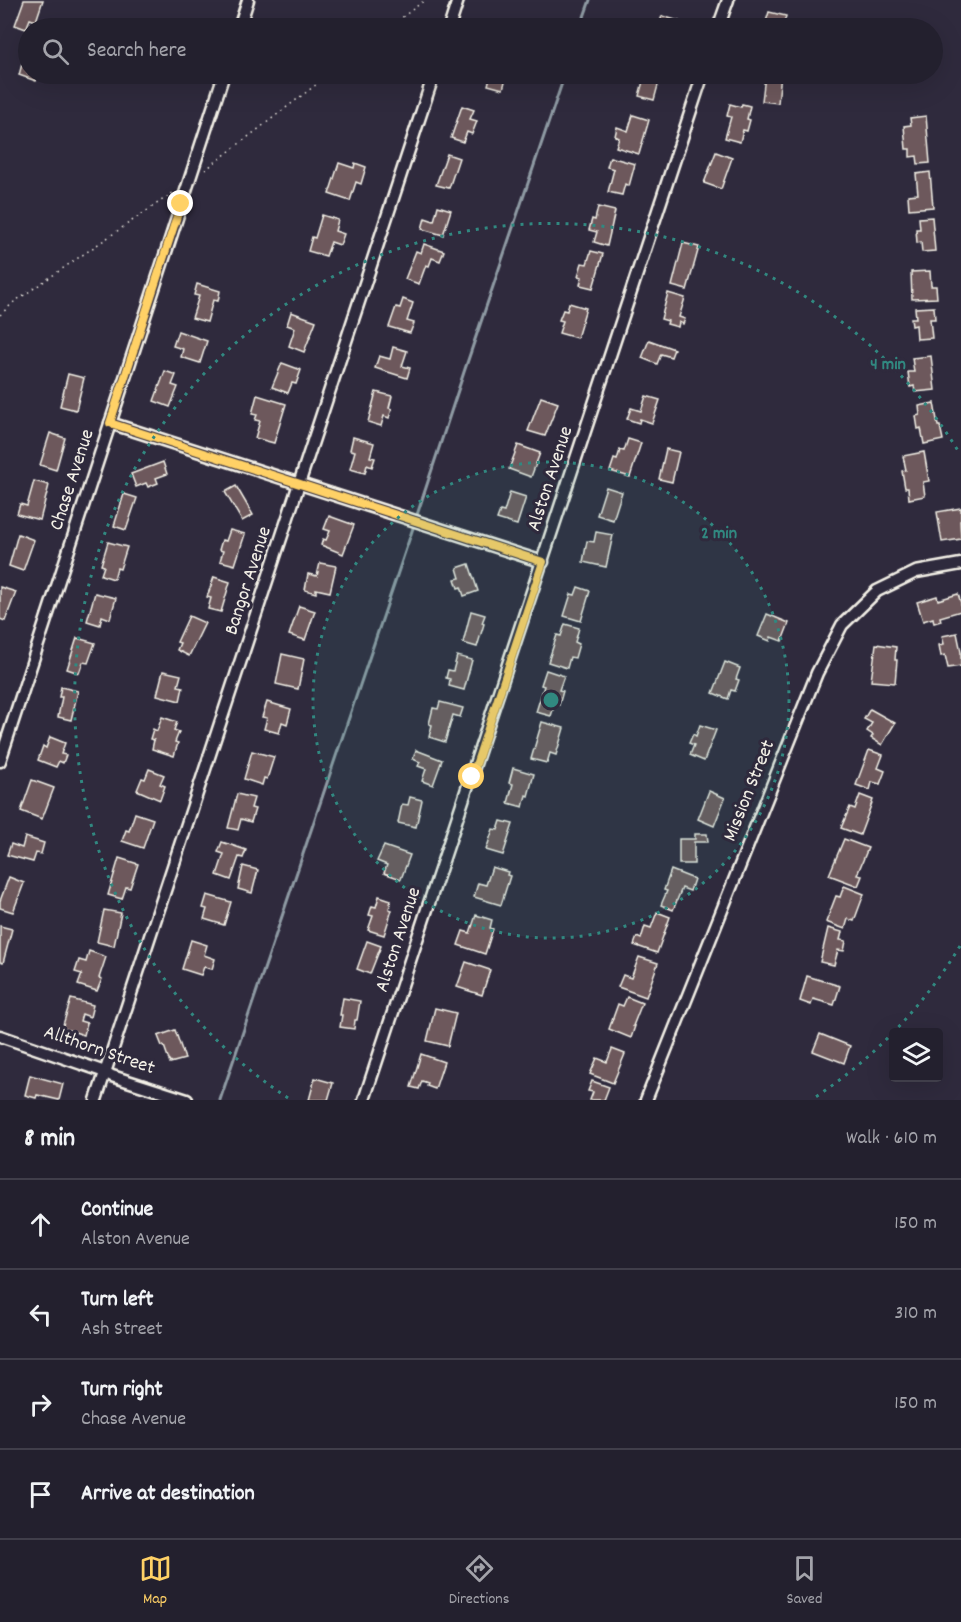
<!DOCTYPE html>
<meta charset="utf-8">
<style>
:root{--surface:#23202e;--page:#2f2d3a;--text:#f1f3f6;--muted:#a3a3aa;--line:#403e4a;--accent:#ffd166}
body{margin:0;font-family:Dekko,sans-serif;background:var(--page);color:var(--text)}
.controls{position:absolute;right:18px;bottom:18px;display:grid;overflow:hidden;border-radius:6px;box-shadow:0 6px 24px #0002}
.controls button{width:54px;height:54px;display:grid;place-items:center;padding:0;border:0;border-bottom:2px solid var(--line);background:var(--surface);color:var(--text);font:30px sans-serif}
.stop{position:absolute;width:18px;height:18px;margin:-14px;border:4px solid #ffd166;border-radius:50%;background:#fff}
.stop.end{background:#ffd166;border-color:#fff;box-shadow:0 2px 6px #0008}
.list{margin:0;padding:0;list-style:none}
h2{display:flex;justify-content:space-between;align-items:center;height:78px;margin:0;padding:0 24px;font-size:26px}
h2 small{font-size:20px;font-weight:400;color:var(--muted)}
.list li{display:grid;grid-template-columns:39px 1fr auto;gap:18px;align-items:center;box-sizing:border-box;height:90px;padding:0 24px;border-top:2px solid var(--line)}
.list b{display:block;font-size:22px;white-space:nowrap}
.list p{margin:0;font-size:20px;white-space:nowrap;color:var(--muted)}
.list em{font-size:20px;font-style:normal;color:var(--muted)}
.icon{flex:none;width:33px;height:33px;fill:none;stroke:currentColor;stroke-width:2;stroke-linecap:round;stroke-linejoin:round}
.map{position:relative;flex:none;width:961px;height:1100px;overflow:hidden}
.search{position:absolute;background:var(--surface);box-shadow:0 6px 24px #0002;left:18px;right:18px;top:18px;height:66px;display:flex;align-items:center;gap:15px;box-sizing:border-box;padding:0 21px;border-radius:33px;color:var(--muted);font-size:22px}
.sheet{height:438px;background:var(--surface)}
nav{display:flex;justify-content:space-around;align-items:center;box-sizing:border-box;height:84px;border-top:2px solid var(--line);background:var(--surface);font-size:16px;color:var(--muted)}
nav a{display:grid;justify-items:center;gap:3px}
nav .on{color:var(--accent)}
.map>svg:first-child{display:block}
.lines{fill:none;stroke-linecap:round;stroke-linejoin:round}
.stream{stroke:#8f9ba4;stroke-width:3}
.building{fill:#6d595b;stroke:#f4f1e8;stroke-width:1.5}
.minor-casing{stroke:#f4f1e8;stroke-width:15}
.path{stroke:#f4f1e8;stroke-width:1.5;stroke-dasharray:1.5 4.5;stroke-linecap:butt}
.minor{stroke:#2f2a3d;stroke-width:10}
.route{stroke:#ffd166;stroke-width:8}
.ring{fill:none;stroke:#318880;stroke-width:3;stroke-dasharray:3 6}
.labels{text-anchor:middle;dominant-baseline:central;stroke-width:6;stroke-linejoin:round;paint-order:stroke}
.street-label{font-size:20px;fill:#f4f1e8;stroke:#2f2a3d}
.centre{fill:#318880;stroke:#2f2a3d;stroke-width:3}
.ring-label{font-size:18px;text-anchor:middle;font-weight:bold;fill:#318880;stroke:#2f2a3d;stroke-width:6;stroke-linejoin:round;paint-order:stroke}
</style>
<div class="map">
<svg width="961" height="1100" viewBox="0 0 961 1100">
<rect width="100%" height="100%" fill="#2f2a3d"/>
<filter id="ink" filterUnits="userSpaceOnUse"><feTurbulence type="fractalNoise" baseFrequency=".0167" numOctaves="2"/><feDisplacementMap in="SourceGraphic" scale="12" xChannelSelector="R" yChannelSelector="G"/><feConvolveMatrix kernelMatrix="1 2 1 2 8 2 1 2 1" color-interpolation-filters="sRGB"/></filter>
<g filter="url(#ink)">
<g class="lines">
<!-- stream -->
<g class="stream">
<polyline points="580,28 590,0"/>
<polyline points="416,518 465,369 565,74"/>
<polyline points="220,1100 414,525"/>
</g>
</g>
<!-- building -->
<g class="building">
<polygon points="24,0 43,0 36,21 30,19 26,29 15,25"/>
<polygon points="769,12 786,16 783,27 786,28 764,28"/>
<polygon points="662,16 679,21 676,28 652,28 654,24 659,25"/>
<polygon points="28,42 28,74 38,74 36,81 19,75"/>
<polygon points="491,74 507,74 503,89 488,85"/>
<polygon points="645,74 661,74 654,100 639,96"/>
<polygon points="755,74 781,74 778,103 762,101 765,76 755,75"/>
<polygon points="730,104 741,107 742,104 750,106 747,119 750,120 747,131 743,130 740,142 725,138 731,117 727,116"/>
<polygon points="462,106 474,110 470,119 477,121 472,134 467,132 463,142 451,138"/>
<polygon points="633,115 649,120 639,154 616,147 619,138 615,136 617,127 628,131"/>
<polygon points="926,116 930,163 918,164 917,156 910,157 910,149 906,149 904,126 911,125 910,118"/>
<polygon points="716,152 732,158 721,189 704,183"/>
<polygon points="447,154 459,158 449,188 436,185"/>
<polygon points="610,157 635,164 629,186 625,184 622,195 608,192 614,169 607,167"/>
<polygon points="339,163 354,168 355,163 366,167 361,184 356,182 350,201 329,194"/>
<polygon points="930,172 933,207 909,209 908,195 918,194 916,174"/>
<polygon points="438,206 451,210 443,235 422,229 425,218 434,221"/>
<polygon points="598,207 615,211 607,246 594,242 597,232 589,230 592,219 595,220"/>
<polygon points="322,215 338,220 335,231 344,234 340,245 331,242 326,256 308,251 312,237 315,238"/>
<polygon points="932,217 935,251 922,252 921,242 917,243 916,229 920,229 919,218"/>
<polygon points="683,243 699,247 687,290 672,286"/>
<polygon points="424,244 444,251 440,261 432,258 429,266 426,265 419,284 405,279 416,251 421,253"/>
<polygon points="591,251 603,254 593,288 580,285 582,277 578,276 582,263 587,264"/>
<polygon points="930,271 931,286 936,286 937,298 912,299 911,272"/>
<polygon points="197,284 220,291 218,301 213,300 207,322 192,318 199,296 194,295"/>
<polygon points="668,293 685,298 679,317 685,319 683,324 679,322 678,327 667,324 668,321 661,319"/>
<polygon points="403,299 413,303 407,321 414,323 410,333 389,327 396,307 400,308"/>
<polygon points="569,303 586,308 577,338 559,333 563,321 559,320 563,310 567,311"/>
<polygon points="934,307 935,319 930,319 932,338 917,339 916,325 912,326 911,318 916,318 915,308"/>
<polygon points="291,312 316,321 304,352 289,346 295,328 287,325"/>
<polygon points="178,331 207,341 200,363 181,357 183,349 173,346"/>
<polygon points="649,340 674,349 671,357 661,354 657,364 642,358"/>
<polygon points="393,347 407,351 402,366 410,368 407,378 375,368 379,356 390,359"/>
<polygon points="931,356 935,390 915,392 914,386 910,387 908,372 914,372 912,358"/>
<polygon points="282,363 301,370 296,384 292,383 288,393 272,387"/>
<polygon points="165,371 176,375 172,385 178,387 170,407 154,401"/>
<polygon points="68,374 84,378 76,410 60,406"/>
<polygon points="376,392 392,396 389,408 392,409 389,418 384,416 381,426 368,422"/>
<polygon points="257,395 286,404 274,443 255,438 260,421 255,420 257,415 252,414"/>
<polygon points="646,396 660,400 652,423 640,419 639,423 627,419 631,408 641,411"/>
<polygon points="541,397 558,403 545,436 528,431"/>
<polygon points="934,403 938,426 940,426 943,440 924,444 921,428 918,429 916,416 920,415 919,406"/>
<polygon points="50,433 65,438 56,470 40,465"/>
<polygon points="353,437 374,443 370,457 375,458 372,467 367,465 365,473 350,469 355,451 350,450"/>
<polygon points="628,439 641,443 630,477 610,471 614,459 617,460 620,450 624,451"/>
<polygon points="518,445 540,453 531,477 509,469"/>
<polygon points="666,449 679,452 672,482 659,479"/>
<polygon points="924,452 929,481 923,482 925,496 909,499 908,488 905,488 902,471 906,470 903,456"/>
<polygon points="163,462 167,474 156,478 158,483 148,487 146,483 136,487 131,474"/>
<polygon points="34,481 49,485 40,520 17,514 20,504 27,506"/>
<polygon points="236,486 253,515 242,521 225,492"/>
<polygon points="606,487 622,492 613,520 597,515"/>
<polygon points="510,492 526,497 517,525 497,519 500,511 504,512"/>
<polygon points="124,494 137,498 126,530 114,526"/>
<polygon points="961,508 961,521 960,521 961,539 942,542 937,512"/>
<polygon points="329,516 354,525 343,554 321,545 323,539 326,540 330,531 324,529"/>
<polygon points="230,530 245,534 235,565 220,561 223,551 219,550 222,540 226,541"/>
<polygon points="596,532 613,535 606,567 583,562 587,541 594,542"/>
<polygon points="18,534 34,540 23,571 9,566"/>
<polygon points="108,542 127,547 120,569 117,568 114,579 101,575 104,566 101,565"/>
<polygon points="320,563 336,566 330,592 316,589 316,593 305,590 308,574 317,576"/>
<polygon points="469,564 478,591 464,596 461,587 458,588 455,579 460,578 457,568"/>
<polygon points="214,577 230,582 221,612 208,609 211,598 207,597"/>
<polygon points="0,587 16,592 5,621 0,619"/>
<polygon points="578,587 590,591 581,621 564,616 571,594 575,595"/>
<polygon points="95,593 116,598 110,619 102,616 100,625 87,621"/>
<polygon points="958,594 961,603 961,611 940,617 941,621 934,623 933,618 923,621 917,602 937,596 938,600"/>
<polygon points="299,606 315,611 305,640 289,635"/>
<polygon points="471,611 485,615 482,623 484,624 477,647 463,643"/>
<polygon points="767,614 789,623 782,641 771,637 770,641 758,636"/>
<polygon points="189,616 205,623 189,656 177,650 180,643 177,642"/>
<polygon points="565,624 579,628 575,642 579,644 575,658 570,657 567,668 548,662 557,635 561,636"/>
<polygon points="957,633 961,652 961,666 948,668 945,655 941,656 939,645 944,644 942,636"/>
<polygon points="77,638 95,643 88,663 83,662 79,673 67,669"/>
<polygon points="876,644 896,647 895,660 897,660 895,683 871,681"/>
<polygon points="282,654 304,659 298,689 276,684"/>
<polygon points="457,656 472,660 464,690 449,686 450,679 446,678 448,670 453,671"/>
<polygon points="725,662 740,668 736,679 739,680 735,691 731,690 728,699 713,693"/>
<polygon points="546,670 564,676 559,690 563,691 559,705 555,703 551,716 536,712 544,686 541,685"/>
<polygon points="163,671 181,675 178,686 183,687 180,701 157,695"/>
<polygon points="61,687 78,691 71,720 58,717 62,697 59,697"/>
<polygon points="267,702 291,709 287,724 282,722 279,733 264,729 267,718 262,717"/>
<polygon points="440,702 463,708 460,717 453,715 445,742 429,737 432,725 429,724 433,708 438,709"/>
<polygon points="870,709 895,723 882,745 871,738 873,735 867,731 872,723 864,719"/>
<polygon points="162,717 177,722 174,730 179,732 175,742 178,743 174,756 152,749 154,740 150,739 153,729 157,731"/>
<polygon points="542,722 564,728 556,755 550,753 547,763 531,759"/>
<polygon points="700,725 716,730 704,761 690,755 694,745 689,743 693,734 696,736"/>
<polygon points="50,737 65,743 61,754 66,755 63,763 59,761 56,767 38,760 43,746 46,748"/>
<polygon points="416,750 442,760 433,785 422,781 426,769 418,766 420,762 413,759"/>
<polygon points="869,750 883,755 878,768 885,771 880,784 872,782 870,790 856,785"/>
<polygon points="252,751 274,757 267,779 264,778 262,785 244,779"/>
<polygon points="513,768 534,774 528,796 526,795 523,807 508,803 513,784 509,783"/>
<polygon points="149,769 164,775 160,784 165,786 160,800 137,790 142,778 145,779"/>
<polygon points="32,780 54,788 42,819 21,811"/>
<polygon points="709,791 725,798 714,826 698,819"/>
<polygon points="237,794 254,798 251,808 255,809 251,822 241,819 238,830 228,828"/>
<polygon points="860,795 873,800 860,835 841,828 850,807 855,809"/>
<polygon points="410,797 422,800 416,827 398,823 402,804 408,805"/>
<polygon points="135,813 153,819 143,848 122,841 126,830 129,831"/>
<polygon points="501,821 513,824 503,855 486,850 493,829 498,830"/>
<polygon points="695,834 707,834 708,842 694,842 694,864 679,864 679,839 695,839"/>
<polygon points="25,837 44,843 41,854 36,853 33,862 7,855 11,844 22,848"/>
<polygon points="844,839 868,848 857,875 862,876 858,886 829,875"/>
<polygon points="222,842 246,850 243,858 239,857 231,880 217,875 224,854 218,852"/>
<polygon points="384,846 410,855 401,879 384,873 387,865 377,861"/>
<polygon points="119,858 138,864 130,888 126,887 122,899 108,895"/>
<polygon points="243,866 258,870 252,893 238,889"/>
<polygon points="492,867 508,872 507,875 510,876 501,905 474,897 478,883 486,885"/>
<polygon points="671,870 694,879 690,891 682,888 673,910 661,905 667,891 664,890"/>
<polygon points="9,877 24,883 13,912 0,908 0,901"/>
<polygon points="844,886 864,894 854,921 848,919 845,929 826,922 836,896 840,897"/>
<polygon points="207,895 231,902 224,925 204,919 207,909 203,908"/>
<polygon points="379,896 391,900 389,909 392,910 384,935 368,930 373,916 369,915 372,906 376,907"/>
<polygon points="104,910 121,913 114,946 97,942"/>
<polygon points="657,912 670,917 657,953 634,945 637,937 641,939 645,926 651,928"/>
<polygon points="476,915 492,920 490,928 493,929 485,954 458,945 463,931 470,933"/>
<polygon points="0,926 12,929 3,963 0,962"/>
<polygon points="828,928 842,932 840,940 846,941 844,951 838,950 834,965 820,962"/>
<polygon points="191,940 207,945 204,955 215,959 212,969 204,967 201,975 182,969"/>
<polygon points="367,941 381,946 370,974 357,969"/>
<polygon points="89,951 106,957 99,978 102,979 97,991 78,985 82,974 75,972 79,960 86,962"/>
<polygon points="639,957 658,963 646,997 618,987 623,975 631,978"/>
<polygon points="466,962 490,970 482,995 457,987"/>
<polygon points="807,976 840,986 834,1005 813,999 811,1005 800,1001"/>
<polygon points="627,997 642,1003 633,1026 635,1026 631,1038 609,1029 618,1004 623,1006"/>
<polygon points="343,998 360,1001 357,1020 355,1020 354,1029 340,1027 342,1015 340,1015"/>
<polygon points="71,999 93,1005 90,1017 82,1014 80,1021 87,1023 84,1035 62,1028"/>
<polygon points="435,1008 456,1013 448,1046 427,1041"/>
<polygon points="175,1030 185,1059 170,1063 164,1046 162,1046 158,1036"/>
<polygon points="820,1034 850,1046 844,1063 813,1051"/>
<polygon points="612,1049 625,1054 613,1083 590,1074 597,1058 607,1062"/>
<polygon points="421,1054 444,1062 435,1089 427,1086 428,1083 422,1081 419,1089 411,1087"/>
<polygon points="30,1075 63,1084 59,1100 37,1095 36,1098 25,1095"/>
<polygon points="315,1078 333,1083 328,1100 309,1100"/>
<polygon points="592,1081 609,1087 604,1100 590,1100 593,1092 588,1091"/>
</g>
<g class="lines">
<!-- minor casing -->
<g class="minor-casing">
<g id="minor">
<polyline points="239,28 248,0"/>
<polyline points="449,28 458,0"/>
<polyline points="718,28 728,0"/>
<polyline points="110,423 543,562"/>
<polyline points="0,761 224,74"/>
<polyline points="0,1036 105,1072 112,1076 187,1100"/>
<polyline points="96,1100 434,74"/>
<polyline points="364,1100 703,74"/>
<polyline points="646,1100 817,673 842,625 877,591 916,572 961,564"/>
</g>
</g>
<!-- path -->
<g class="path">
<polyline points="388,28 425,0"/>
<polyline points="205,170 330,74"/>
<polyline points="0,315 14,302 174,192"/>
</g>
<!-- minor -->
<use href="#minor" class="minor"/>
</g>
</g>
<g class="lines" filter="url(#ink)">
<!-- route -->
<polyline class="route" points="181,204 110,423 543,562 472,777"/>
</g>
<!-- distance rings -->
<circle cx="551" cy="700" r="238" fill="#318880" fill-opacity=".12"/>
<g class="ring">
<circle cx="551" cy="700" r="238"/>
<path d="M960 946A477 477 0 0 1 814 1098M288 1098A477 477 0 1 1 960 454"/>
</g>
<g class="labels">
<!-- street labels -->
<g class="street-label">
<text transform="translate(551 479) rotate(-72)">Alston Avenue</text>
<text transform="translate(73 480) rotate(-72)">Chase Avenue</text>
<text transform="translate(249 581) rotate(-72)">Bangor Avenue</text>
<text transform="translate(750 791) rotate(-68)">Mission Street</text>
<text transform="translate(399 940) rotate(-72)">Alston Avenue</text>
<text transform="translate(99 1051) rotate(19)">Allthorn Street</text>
</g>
</g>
<circle cx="551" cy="700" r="9" class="centre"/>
<g class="ring-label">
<text x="888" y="369">4 min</text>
<text x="719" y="538">2 min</text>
</g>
</svg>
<div class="controls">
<button><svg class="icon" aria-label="layers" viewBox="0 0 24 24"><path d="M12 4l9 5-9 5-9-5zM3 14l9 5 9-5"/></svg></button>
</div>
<div class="stop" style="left:472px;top:777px"></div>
<div class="stop end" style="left:181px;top:204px"></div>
<div class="search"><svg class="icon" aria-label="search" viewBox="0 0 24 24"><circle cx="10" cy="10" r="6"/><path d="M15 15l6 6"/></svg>Search here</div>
</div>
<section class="sheet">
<h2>8 min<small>Walk · 610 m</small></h2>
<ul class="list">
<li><svg class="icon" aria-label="ahead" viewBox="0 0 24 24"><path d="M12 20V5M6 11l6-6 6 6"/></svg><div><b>Continue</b><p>Alston Avenue</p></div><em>150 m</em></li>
<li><svg class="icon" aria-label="left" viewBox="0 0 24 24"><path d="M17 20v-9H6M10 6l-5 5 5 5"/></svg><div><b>Turn left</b><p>Ash Street</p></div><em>310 m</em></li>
<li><svg class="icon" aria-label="right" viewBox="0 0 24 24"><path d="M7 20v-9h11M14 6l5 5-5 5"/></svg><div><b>Turn right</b><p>Chase Avenue</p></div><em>150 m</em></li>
<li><svg class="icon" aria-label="arrive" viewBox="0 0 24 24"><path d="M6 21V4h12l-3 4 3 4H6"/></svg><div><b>Arrive at destination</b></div></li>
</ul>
</section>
<nav>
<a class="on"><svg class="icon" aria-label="map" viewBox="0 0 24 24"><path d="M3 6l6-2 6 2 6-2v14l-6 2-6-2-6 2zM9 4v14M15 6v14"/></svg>Map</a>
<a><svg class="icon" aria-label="directions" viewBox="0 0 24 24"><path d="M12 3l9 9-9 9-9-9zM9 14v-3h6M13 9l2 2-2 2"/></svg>Directions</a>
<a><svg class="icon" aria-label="saved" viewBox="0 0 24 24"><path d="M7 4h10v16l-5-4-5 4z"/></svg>Saved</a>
</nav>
